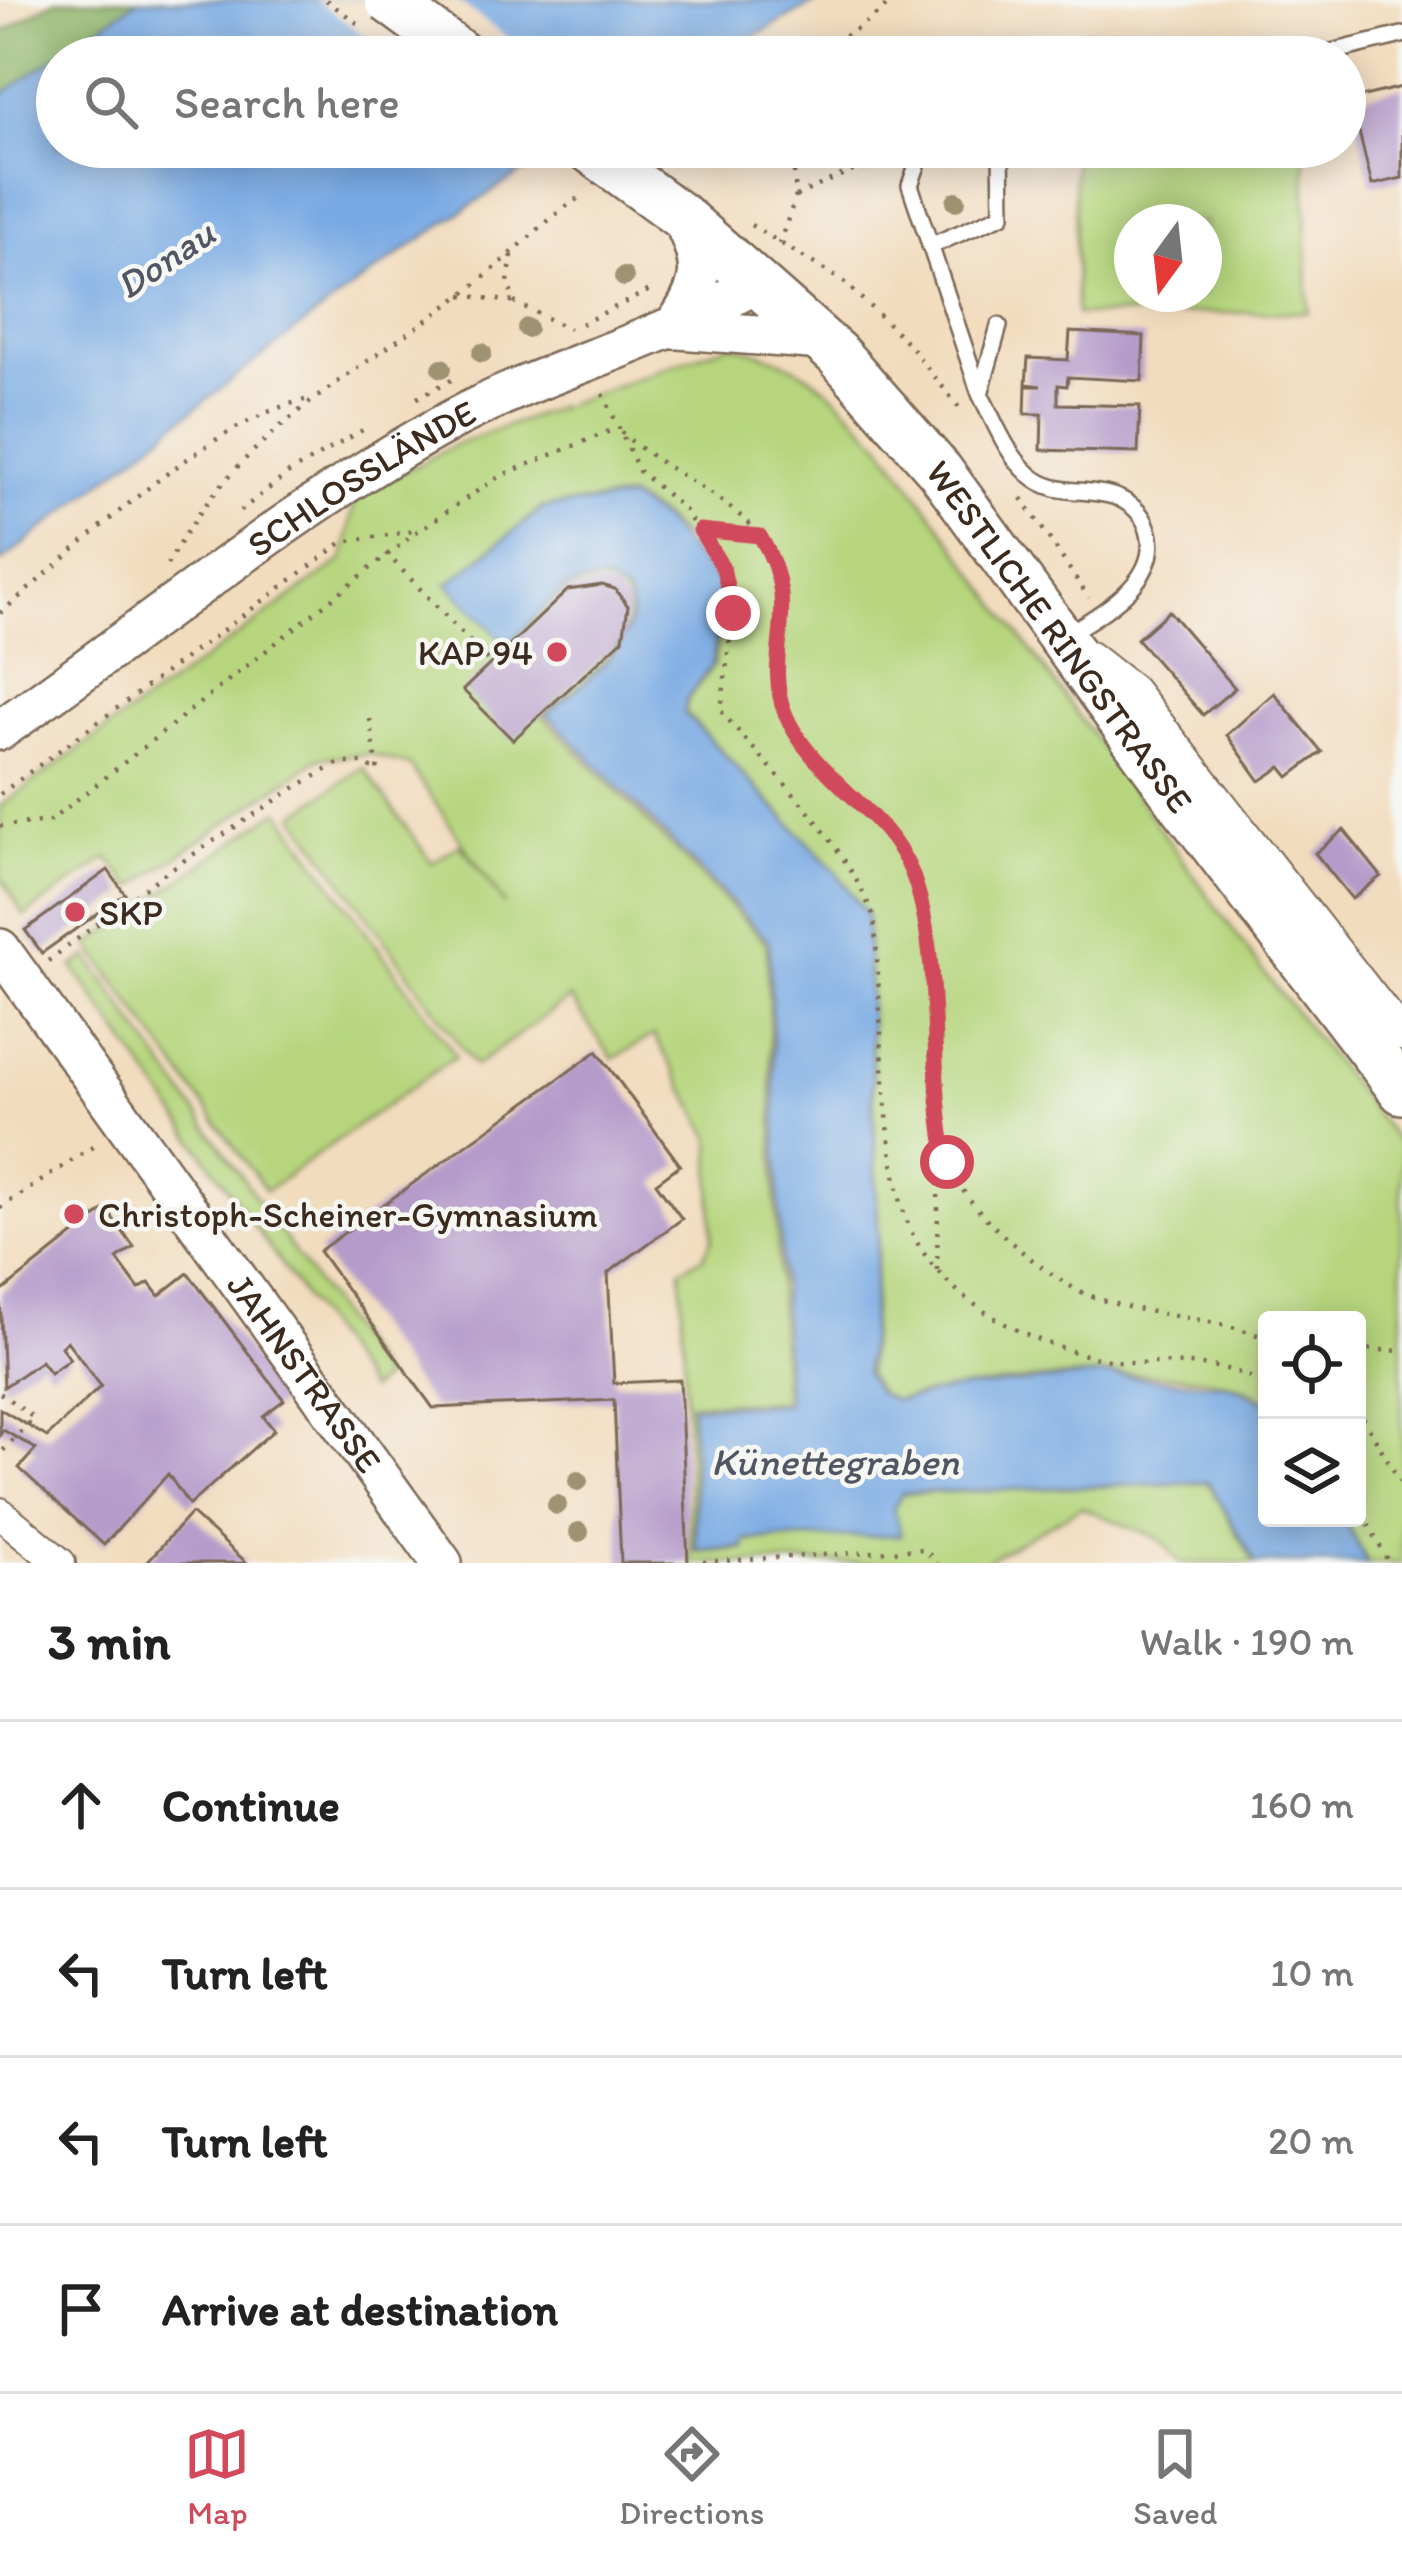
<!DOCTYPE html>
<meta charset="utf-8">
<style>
:root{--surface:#fff;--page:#f2f2f2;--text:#222;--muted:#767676;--line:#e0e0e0;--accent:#d1495b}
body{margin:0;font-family:Itim,sans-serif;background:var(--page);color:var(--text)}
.controls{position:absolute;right:36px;bottom:36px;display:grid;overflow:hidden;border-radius:12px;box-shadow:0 6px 30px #0003}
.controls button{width:108px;height:108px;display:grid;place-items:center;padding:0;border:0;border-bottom:3px solid var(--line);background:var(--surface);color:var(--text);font:60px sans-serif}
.compass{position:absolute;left:1114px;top:204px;width:108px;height:108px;border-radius:50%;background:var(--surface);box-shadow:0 6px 30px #0003;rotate:195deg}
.stop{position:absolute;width:36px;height:36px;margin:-27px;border:9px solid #d1495b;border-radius:50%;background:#fff}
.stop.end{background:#d1495b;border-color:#fff;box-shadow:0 3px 12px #0008}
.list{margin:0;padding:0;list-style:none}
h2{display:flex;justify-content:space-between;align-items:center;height:156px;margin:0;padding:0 48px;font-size:51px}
h2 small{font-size:39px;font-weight:400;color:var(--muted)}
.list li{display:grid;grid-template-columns:78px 1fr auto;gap:36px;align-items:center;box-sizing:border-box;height:168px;padding:0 48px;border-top:3px solid var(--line)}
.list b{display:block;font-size:45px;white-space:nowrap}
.list em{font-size:39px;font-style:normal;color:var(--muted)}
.icon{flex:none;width:66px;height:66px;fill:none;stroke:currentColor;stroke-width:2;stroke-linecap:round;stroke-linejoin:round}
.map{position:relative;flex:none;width:1402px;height:1563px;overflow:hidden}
.search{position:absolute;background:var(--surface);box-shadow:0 6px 30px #0003;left:36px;right:36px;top:36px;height:132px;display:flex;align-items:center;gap:30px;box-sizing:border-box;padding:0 42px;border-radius:66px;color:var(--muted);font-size:45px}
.sheet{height:828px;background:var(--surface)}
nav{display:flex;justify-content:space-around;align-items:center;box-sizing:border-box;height:168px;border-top:3px solid var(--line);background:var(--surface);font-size:33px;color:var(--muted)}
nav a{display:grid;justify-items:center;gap:6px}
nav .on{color:var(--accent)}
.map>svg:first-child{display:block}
.green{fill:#b6d57d;stroke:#78804e;stroke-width:3;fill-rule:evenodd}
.forest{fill:#90b66c;stroke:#667045;stroke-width:3}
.water{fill:#77a9e3;stroke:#596a80;stroke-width:3}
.pier{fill:#f2dcbe}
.building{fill:#b59bca}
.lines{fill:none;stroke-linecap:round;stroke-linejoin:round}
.service-casing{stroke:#7b6856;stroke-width:20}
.minor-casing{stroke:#7b6856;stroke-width:34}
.tertiary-casing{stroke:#7b6856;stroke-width:44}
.secondary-casing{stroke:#7b6856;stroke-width:50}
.path{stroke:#7b6856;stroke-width:4.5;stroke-dasharray:3 9;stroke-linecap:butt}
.service{stroke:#fff;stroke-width:15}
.minor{stroke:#fff;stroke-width:30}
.tertiary{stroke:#fff;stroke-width:39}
.secondary{stroke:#fff;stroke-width:45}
.secondary-bridge-casing{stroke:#7b6856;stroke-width:50;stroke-linecap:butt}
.path-bridge{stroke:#7b6856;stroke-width:4.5;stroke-dasharray:3 9;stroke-linecap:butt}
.secondary-bridge{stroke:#fff;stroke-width:45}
.tree{fill:#9e9273}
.route{stroke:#d1495b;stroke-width:15}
.poi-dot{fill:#d1495b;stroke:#f6f6f2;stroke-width:4.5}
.labels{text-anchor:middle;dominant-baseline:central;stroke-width:9;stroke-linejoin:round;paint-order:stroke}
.street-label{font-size:36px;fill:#3b2a1e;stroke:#f6f6f2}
.poi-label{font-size:36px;fill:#3b2a1e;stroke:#f6f6f2;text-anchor:start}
.water-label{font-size:39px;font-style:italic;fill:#505663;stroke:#f6f6f2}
</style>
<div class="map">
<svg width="1402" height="1563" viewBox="0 0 1402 1563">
<rect width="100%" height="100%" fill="#f6f6f2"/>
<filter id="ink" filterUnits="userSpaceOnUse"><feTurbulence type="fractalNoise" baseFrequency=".00833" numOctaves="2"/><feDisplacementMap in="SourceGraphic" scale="24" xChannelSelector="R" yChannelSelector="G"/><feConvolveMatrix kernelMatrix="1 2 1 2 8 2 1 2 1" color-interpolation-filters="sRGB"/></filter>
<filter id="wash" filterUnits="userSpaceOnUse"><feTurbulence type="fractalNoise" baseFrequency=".004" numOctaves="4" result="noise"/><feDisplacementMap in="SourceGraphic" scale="48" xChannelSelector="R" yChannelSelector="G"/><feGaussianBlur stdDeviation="2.7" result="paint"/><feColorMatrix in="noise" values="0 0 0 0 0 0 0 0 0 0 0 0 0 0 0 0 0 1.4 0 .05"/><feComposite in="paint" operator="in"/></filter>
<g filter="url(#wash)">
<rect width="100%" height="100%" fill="#f2dcbe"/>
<!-- green -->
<g class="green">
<path d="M1074,147H1305L1308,312L1076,315ZM1132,222H1204V294H1132Z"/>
<path d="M730,344C811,365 831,389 886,450L1262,970L1402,1148V1563H1369L1344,1518H1357V1320H1267V1402C1213,1350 966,1384 894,1400L879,1392L867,1374L879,1238L867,915L836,871L685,712L688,699L715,664L724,588L702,555L663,518L629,497L542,507L448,584L507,645C534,618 584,552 625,595C650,640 571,689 543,716L766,943L783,1401L690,1403L695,1552L745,1549V1541L900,1535L893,1509L902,1494L1208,1483L1254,1563H1180L1161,1540L1081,1507L982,1563H691L681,1269L703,1257L712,1239L711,1137L654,1035L613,1059L570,998L475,1066L295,815L363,767L432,863L460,844L505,905L410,766L370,754L319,758L132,888L108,858L24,916L0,875V806L343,560L355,498L453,446Z"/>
<polygon points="279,810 456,1056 266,1191 89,945"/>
<polygon points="88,957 383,1379 369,1390 73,967"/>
</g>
<!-- forest -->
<polygon class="forest" points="55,0 138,0 0,96 0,34"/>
<!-- water -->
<g class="water">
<path d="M138,0H820L717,57H57V147H564C363,266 184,419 0,563V96Z"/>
<path d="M629,499L661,519L722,588L712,664L687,698L684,713L835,871L866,914L878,1238L865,1373L877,1392L895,1401L950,1390L1105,1375L1229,1385L1267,1403V1518H1342L1368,1563H1256L1209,1482L902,1493L893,1509L901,1535L745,1540L744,1547L697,1550L691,1406L787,1404L769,941L547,714C577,686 651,640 626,594L604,580L565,587L507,645L448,584L543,508Z"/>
</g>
<!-- pier -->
<polygon class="pier" points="316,0 456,0 533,57 393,57"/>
<g id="blocks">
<!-- building -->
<g class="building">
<polygon points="1402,87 1402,178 1372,185 1351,99"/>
<polygon points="1070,332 1144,336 1142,381 1068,377 1067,386 1058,385 1058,404 1140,406 1138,453 1041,450 1042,414 1025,414 1026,386 1041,386 1026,384 1028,358 1068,360"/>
<polygon points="602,585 615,589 628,606 623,639 513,740 463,690 568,590"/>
<polygon points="1169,611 1235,688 1203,715 1137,639"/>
<polygon points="1274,693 1322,752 1289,777 1281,767 1260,781 1227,735"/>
<polygon points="1344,830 1381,876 1352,899 1315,853"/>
<polygon points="108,870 125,894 42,953 25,930"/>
<polygon points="597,1051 680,1165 656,1183 682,1219 608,1273 614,1383 680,1380 688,1563 621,1563 614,1400 433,1408 319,1251"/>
<polygon points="106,1209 134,1247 117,1259 139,1289 149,1283 159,1296 188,1273 284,1400 263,1416 274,1430 189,1505 168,1474 104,1545 19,1468 36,1449 3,1430 0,1435 0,1409 47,1437 101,1386 67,1341 61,1347 70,1359 50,1373 41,1361 4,1387 0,1293"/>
<polygon points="191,1513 247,1563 146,1563"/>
</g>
</g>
</g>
<g filter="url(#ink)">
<use href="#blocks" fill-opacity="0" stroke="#7b6856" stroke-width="3"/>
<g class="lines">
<!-- service casing -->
<g class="service-casing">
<g id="service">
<polyline points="1311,57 1402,35"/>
<polyline points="951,147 919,160 910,185 979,391"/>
<polyline points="930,246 1002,215 1001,147"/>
<path d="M999,326L980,394C994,420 1006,454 1029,474C1053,496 1081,488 1109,495C1123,498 1139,509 1145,522C1170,574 1104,613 1067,634"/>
</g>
</g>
<!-- minor casing -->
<g class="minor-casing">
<g id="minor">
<polyline points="1090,657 1132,690 1402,1035"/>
<polyline points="0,1513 60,1563"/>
</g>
</g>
<!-- tertiary casing -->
<g class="tertiary-casing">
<g id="tertiary">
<path d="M673,329C704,284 706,268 683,220"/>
<polyline points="679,329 822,340"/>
<path id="s1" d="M0,730C149,627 291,508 450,421C549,367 660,344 756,282"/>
<path id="s2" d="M0,949L442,1563"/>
</g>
</g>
<!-- secondary casing -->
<g class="secondary-casing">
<g id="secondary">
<path id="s3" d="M682,217L837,354L940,471L1181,803L1402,1091"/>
</g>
</g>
<!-- path -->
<g class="path">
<polyline points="326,0 360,25"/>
<polyline points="499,43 519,57"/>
<path d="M776,57C833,44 849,40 893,0"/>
<polyline points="796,196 848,172 896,164"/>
<polyline points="751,225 844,282 908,343 961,410"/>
<polyline points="779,244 796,196 792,147"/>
<polyline points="512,255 508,282 514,302 569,329"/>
<polyline points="462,295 514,302"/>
<polyline points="581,324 656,287"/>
<path d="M603,394L639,471L683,508L723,568L733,613L721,711C775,776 844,839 874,918C882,997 880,1172 913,1235C948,1303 1028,1343 1098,1358C1154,1370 1218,1352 1267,1387"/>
<polyline points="417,398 455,378"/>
<path d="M621,432C680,487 787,511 785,609C784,643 771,686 788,717C819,774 889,811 911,873C944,962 915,1077 947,1161C964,1206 1020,1253 1059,1279C1118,1320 1202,1310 1267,1339"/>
<polyline points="1022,498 1089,598"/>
<polyline points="240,511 289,473 366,428"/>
<polyline points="700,530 760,536"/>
<polyline points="386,553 492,665"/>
<path d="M167,565C240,430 346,381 463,294C505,263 541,221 585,194"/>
<path d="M0,613C80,548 207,421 305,400"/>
<polyline points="370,719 378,772"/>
<polyline points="0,794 343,542 413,531"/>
<polyline points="0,826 50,821 419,530 500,476 617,428"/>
<polyline points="48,961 165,873 296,787 339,763 363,763 378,772"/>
<polyline points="0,1208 100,1142"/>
<polyline points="937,1270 939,1137"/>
<polyline points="1357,1349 1402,1351"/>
<polyline points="0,1393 34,1418 0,1454"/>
<polyline points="1357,1407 1402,1485"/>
<polyline points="1357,1503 1389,1563"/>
<polyline points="703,1562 924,1549 937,1563"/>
</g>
<!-- service -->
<use href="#service" class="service"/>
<!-- minor -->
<use href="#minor" class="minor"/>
<!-- tertiary -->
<use href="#tertiary" class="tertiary"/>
<!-- secondary -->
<use href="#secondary" class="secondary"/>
<!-- secondary-bridge casing -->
<g class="secondary-bridge-casing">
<g id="secondary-bridge">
<polyline points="388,0 465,57"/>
<polyline points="586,147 682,217"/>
</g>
</g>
<!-- path-bridge -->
<polyline class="path-bridge" points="524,147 554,168"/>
<!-- secondary-bridge -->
<use href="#secondary-bridge" class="secondary-bridge"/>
</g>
<!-- trees -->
<g class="tree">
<circle cx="956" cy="201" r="10"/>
<circle cx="624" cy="277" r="10"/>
<circle cx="527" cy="328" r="10"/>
<circle cx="482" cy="353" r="10"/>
<circle cx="442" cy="368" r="10"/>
<circle cx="578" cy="1481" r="10"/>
<circle cx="557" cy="1505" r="10"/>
<circle cx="579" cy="1532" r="10"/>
</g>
</g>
<g class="lines" filter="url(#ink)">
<!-- route -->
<path class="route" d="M733,613L723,568L700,530L760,536C806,611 761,652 785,713C810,775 885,809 911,871C944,952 927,1073 947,1162"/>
</g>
<!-- markers -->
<g class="poi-dot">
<circle cx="557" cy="652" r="12"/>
<circle cx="75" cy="912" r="12"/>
<circle cx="74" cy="1214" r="12"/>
</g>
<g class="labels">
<!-- street labels -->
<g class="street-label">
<text stroke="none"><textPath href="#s1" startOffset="441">SCHLOSSLÄNDE</textPath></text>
<text stroke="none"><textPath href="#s3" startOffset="567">WESTLICHE RINGSTRASSE</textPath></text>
<text stroke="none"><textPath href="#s2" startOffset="522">JAHNSTRASSE</textPath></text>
</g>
<!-- poi labels -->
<g class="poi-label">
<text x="533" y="652" text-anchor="end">KAP 94</text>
<text x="99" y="912">SKP</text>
<text x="98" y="1214">Christoph-Scheiner-Gymnasium</text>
</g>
<!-- water labels -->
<g class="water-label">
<text transform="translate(165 259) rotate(-34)">Donau</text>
<text x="835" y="1461">Künettegraben</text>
</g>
</g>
</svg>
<div class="controls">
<button><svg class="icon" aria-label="locate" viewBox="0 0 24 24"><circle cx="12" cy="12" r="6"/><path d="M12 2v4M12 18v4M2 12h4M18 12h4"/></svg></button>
<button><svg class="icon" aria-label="layers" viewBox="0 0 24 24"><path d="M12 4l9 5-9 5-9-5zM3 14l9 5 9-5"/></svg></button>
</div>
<svg class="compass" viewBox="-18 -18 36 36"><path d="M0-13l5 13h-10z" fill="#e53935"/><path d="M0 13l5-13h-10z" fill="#767676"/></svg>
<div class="stop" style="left:947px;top:1162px"></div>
<div class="stop end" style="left:733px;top:613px"></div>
<div class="search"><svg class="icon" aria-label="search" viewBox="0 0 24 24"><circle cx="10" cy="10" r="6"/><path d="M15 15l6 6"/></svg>Search here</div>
</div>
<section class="sheet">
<h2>3 min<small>Walk · 190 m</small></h2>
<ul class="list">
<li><svg class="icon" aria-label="ahead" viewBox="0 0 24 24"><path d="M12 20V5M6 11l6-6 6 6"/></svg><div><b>Continue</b></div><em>160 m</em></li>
<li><svg class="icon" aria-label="left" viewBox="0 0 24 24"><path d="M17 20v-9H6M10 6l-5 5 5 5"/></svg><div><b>Turn left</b></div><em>10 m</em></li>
<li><svg class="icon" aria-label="left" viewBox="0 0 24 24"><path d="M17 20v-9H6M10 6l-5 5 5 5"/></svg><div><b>Turn left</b></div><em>20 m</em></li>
<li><svg class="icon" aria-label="arrive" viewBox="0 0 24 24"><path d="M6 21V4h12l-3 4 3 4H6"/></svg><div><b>Arrive at destination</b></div></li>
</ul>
</section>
<nav>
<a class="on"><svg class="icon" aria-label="map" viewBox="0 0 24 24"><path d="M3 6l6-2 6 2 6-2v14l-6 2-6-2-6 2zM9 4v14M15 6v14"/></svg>Map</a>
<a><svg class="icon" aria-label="directions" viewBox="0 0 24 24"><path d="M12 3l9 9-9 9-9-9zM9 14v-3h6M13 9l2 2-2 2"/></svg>Directions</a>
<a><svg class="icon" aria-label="saved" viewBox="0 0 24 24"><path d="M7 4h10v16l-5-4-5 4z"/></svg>Saved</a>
</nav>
